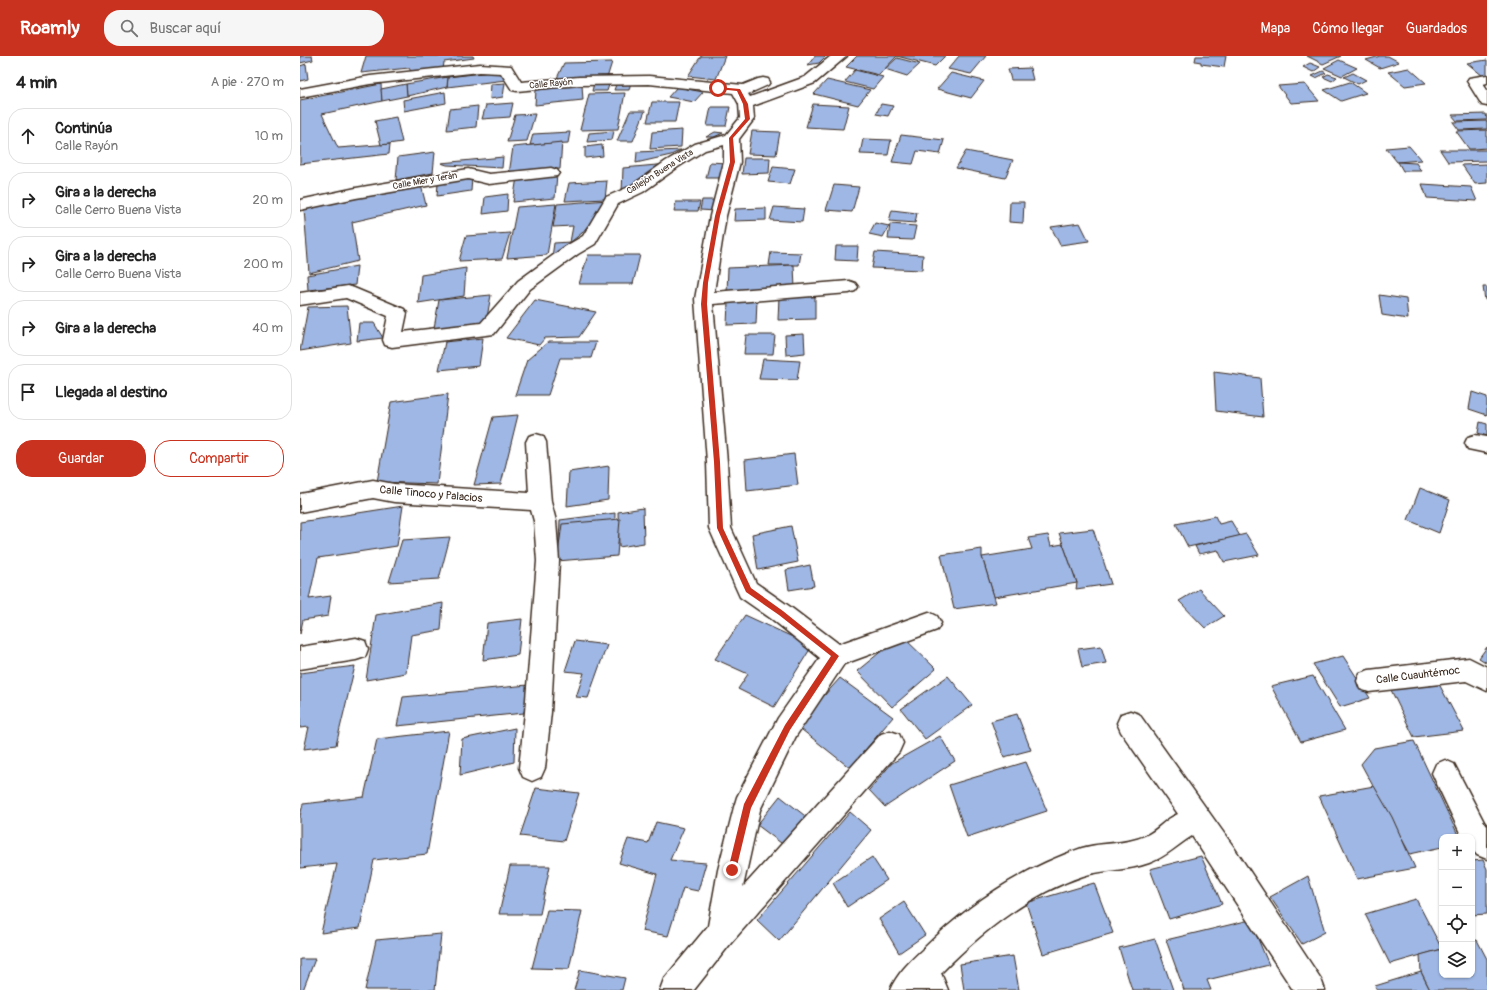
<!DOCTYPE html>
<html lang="es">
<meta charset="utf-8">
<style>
:root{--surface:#fff;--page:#f6f6f6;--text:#222;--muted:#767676;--line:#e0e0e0;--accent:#c8321e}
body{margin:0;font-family:Pangolin,sans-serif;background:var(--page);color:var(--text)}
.controls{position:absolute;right:12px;bottom:12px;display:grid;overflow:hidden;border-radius:8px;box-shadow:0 1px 3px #0004}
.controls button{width:36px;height:36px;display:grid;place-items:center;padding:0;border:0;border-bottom:1px solid var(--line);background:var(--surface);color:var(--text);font:20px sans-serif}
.stop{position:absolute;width:12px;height:12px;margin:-9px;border:3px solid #c8321e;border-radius:50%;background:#fff}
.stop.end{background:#c8321e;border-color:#fff;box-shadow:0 1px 4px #0008}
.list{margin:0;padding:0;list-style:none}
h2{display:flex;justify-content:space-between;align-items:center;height:52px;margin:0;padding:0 16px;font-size:17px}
h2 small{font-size:13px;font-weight:400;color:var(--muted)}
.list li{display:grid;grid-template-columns:26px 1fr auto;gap:12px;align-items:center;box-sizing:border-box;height:56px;margin:0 8px 8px;padding:0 8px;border:1px solid var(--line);border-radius:16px}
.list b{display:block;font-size:15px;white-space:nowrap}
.list p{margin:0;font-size:13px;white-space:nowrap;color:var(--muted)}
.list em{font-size:13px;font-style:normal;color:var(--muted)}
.actions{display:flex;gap:8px;padding:12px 16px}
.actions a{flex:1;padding:9px 0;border:1px solid var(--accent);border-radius:16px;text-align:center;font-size:14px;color:var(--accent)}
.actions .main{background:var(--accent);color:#fff}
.icon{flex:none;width:22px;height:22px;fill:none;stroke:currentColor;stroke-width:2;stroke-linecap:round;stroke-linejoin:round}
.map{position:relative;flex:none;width:1187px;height:934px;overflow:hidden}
header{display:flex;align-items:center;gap:24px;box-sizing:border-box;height:56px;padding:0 20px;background:var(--accent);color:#fff}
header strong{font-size:19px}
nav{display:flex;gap:22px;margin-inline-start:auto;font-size:14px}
.search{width:280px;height:36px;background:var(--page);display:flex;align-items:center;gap:10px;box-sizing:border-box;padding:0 14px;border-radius:16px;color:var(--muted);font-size:15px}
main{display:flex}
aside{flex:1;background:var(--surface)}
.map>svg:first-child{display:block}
.building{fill:#9eb7e4;stroke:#3b2a1e}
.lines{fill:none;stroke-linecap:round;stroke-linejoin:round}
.street-casing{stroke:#3b2a1e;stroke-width:3}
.street{fill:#fff;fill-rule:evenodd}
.route{fill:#c8321e}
.labels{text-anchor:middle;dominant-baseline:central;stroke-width:3;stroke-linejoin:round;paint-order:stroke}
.far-street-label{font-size:9px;fill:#3b2a1e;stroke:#fff}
.street-label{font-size:11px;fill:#3b2a1e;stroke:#fff}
</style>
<header>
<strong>Roamly</strong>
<div class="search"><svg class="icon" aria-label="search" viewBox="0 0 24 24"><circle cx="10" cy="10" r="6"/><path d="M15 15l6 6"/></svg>Buscar aquí</div>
<nav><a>Mapa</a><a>Cómo llegar</a><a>Guardados</a></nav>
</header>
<main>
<aside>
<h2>4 min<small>A pie · 270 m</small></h2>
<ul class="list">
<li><svg class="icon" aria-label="ahead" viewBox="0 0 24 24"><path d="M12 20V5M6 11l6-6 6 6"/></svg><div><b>Continúa</b><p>Calle Rayón</p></div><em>10 m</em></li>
<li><svg class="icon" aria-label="right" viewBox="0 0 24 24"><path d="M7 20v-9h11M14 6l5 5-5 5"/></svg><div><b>Gira a la derecha</b><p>Calle Cerro Buena Vista</p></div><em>20 m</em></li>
<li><svg class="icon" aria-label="right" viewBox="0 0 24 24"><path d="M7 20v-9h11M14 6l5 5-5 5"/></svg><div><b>Gira a la derecha</b><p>Calle Cerro Buena Vista</p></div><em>200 m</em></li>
<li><svg class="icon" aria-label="right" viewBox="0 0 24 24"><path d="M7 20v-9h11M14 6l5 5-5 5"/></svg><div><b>Gira a la derecha</b></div><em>40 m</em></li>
<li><svg class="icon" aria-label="arrive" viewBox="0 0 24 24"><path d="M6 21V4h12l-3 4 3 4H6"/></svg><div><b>Llegada al destino</b></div></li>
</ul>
<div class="actions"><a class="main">Guardar</a><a>Compartir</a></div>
</aside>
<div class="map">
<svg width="1187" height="934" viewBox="0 0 1187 934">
<rect width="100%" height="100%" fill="#fff"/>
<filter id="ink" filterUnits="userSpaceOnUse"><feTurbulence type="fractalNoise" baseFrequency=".025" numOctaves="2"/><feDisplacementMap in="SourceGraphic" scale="8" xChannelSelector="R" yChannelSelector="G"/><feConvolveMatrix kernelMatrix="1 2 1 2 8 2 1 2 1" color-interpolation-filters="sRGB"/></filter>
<g filter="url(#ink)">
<!-- building -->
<g class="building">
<polygon points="0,0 12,0 13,4 0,7"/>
<polygon points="66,0 173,0 174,2 144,6 143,14 112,17 109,12 61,17"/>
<polygon points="401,0 425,0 416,23 388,20"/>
<polygon points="515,0 526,0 519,7 508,9"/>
<polygon points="557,0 597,0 579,19 546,11"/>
<polygon points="597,0 645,0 635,10"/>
<polygon points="659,0 686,0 671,18 648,13"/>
<polygon points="896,0 926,0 924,11 901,8 901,6 895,5"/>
<polygon points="1007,0 1041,0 1023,8"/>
<polygon points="1080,0 1088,0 1099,6 1080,12 1066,4"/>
<polygon points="597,2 620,8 607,20 585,13"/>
<polygon points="1039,4 1057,12 1042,20 1024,12"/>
<polygon points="1187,4 1187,19 1183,20 1167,7"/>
<polygon points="312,6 307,22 257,22 264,7"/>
<polygon points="1010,7 1020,11 1013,16 1003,11"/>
<polygon points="6,8 8,23 0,25 0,10"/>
<polygon points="730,12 733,24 711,24 708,13"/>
<polygon points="1109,12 1126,27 1105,30 1088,16"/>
<polygon points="555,14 583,21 573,33 545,26"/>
<polygon points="200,15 206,24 147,31 148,21"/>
<polygon points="1023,15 1026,17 1016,22 1012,20"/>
<polygon points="651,17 684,25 671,42 637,33"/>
<polygon points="1053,17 1066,24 1058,28 1044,21"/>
<polygon points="1028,18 1037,21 1032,25 1023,21"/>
<polygon points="148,21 147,31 107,40 106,28"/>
<polygon points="527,24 570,34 558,49 514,38"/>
<polygon points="310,26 307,35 292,35 294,27"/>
<polygon points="317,26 331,26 329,34 314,34"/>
<polygon points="1050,26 1066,37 1041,45 1024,34"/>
<polygon points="205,27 203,41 190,43 191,28"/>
<polygon points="81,28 82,45 22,58 38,92 90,88 89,98 0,108 0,44"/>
<polygon points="106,28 107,40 82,45 81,33"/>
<polygon points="1005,28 1019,45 991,47 978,30"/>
<polygon points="282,29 283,44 235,49 236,34"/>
<polygon points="377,31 403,36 394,46 368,41"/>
<polygon points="145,36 146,47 104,55 103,44"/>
<polygon points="325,37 318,73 280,74 289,38"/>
<polygon points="352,46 379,46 375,66 347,66"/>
<polygon points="213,47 210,61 182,63 186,49"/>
<polygon points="513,48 549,50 543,73 506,71"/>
<polygon points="581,48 593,50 588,60 576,58"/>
<polygon points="178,50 176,71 147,74 150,53"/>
<polygon points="411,51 430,51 426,70 407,70"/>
<polygon points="330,55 345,55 333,85 317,85"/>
<polygon points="235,58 227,85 207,86 215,59"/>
<polygon points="1186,58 1187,64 1157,65 1152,59"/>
<polygon points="96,61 102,86 81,89 75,65"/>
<polygon points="1187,65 1187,73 1159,74 1153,66"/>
<polygon points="382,74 381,91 350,93 352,76"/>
<polygon points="1187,74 1187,92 1173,93 1169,93 1156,75"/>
<polygon points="314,75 312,84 287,86 289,77"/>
<polygon points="452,75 480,76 476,99 448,98"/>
<polygon points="270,76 268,87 230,89 233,78"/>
<polygon points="415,76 423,77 414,81 406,81"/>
<polygon points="601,79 644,84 640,98 617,95 613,108 592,106"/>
<polygon points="563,83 591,84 588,99 560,98"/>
<polygon points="262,86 260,113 209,118 213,91"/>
<polygon points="302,89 303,100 285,102 285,91"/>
<polygon points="1109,90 1121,104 1097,106 1086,92"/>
<polygon points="381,94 371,99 336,107 337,96"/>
<polygon points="1140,94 1187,94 1187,105 1148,106"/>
<polygon points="666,95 713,104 705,122 656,112"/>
<polygon points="135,96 133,117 96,124 98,101"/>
<polygon points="203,101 202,112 147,109 141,107"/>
<polygon points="444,102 470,102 469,117 442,118"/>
<polygon points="410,106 426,107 422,122 406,122"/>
<polygon points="1098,106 1116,107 1121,115 1103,115"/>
<polygon points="368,108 346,122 328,130 322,137 323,112"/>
<polygon points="1187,108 1187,127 1175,128 1162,109"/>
<polygon points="473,111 495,113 490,128 468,126"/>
<polygon points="257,118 255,142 213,146 217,121"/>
<polygon points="172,122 171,135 137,140 138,127"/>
<polygon points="307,125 305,143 265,145 269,127"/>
<polygon points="1122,128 1171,131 1177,145 1127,142"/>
<polygon points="121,129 126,149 52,166 58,205 9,217 4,153"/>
<polygon points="534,129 559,131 552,156 526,154"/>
<polygon points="208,138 207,155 183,158 185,141"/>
<polygon points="308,144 282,177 252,201 254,187 270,186 273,170 253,171 257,148"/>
<polygon points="402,144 418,144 415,155 400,154"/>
<polygon points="376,146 400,146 398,155 374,155"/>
<polygon points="710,146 724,146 723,167 709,166"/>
<polygon points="256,148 247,199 207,202 217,151"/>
<polygon points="474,151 504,153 502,166 470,164"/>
<polygon points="466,152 466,164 434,165 435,153"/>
<polygon points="592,154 617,157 615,167 589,165"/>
<polygon points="575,167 589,170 583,181 569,178"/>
<polygon points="780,167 789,185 760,189 751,171"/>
<polygon points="590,168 616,170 613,184 588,183"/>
<polygon points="210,177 202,203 159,205 166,180"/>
<polygon points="536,190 558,190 557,205 535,204"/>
<polygon points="471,196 501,197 499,209 469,209"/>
<polygon points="575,196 623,199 622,214 572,212"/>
<polygon points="288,199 340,199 333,228 279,228"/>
<polygon points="494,209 495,233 427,236 428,212"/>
<polygon points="57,210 55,229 8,234 7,219"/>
<polygon points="166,212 164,240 118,247 121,219"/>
<polygon points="1183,231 1187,231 1187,244 1185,244"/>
<polygon points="515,238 515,263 478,264 479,240"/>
<polygon points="191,239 186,267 134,272 139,244"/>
<polygon points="1079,239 1106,243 1108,263 1082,259"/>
<polygon points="235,244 296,256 279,281 245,282 239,289 206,282"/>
<polygon points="457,244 456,268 427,269 428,245"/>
<polygon points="47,250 51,287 0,295 8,251"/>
<polygon points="59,267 74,267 83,282 57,285"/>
<polygon points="504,278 505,297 486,299 485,279"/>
<polygon points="446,279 475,279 473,298 444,298"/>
<polygon points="183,282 179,310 139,314 145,286"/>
<polygon points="248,286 296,286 291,302 260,302 248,339 215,339 227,304"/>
<polygon points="463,303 500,305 497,324 459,323"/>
<polygon points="914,316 960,322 963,361 916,355"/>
<polygon points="1172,336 1187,341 1187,359 1169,353"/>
<polygon points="148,338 137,428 77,426 91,346"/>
<polygon points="218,359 201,428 174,429 193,361"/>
<polygon points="1180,366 1187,368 1187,380 1178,377"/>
<polygon points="494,398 498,429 447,435 445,404"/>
<polygon points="309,410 308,444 267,450 269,416"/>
<polygon points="1120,432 1150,444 1139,477 1108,464"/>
<polygon points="103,450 97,490 18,502 9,543 31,540 28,560 3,564 0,578 0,466"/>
<polygon points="343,452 344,487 319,491 318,456"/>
<polygon points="315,457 314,496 258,503 260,464"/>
<polygon points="915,460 919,468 931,465 940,480 888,491 876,468"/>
<polygon points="320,463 317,500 257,505 262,468"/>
<polygon points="491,470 498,506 458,514 452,478"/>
<polygon points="793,473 811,528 776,533 777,527 759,477"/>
<polygon points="946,478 959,499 924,506 918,494 899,498 895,490"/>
<polygon points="748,479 751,490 763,488 777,527 694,541 682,501 732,493 728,482"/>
<polygon points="150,481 139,523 89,526 102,484"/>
<polygon points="682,493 682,501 696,547 654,553 641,499"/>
<polygon points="510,509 514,530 489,534 486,514"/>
<polygon points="899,533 924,560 905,572 879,545"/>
<polygon points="143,547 141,574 111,579 106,617 66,624 76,559"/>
<polygon points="445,559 512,590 474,651 438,633 448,618 415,603"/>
<polygon points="222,563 218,599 183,604 187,567"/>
<polygon points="601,579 636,613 592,651 557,615"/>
<polygon points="275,585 307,589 288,642 276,641 284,617 265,615"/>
<polygon points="801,590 806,607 782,611 778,593"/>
<polygon points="1187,591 1187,607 1179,602"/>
<polygon points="1043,600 1070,642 1040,651 1013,608"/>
<polygon points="55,610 36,689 4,693 9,671 0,672 0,617"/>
<polygon points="648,620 672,649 625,683 601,653"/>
<polygon points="1013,620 1045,674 1001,686 971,630"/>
<polygon points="540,622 593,661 550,712 497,670"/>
<polygon points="1139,628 1164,675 1114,681 1091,634"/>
<polygon points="228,629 224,657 97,670 103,641"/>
<polygon points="717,658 731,694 704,701 691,665"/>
<polygon points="215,672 214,706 160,719 162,683"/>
<polygon points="149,675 127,798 74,804 60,872 21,877 37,808 0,812 0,760 3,748 64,741 77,683"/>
<polygon points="640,680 655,705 585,751 569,734 592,707"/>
<polygon points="1114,685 1159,781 1142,781 1142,791 1110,798 1061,708 1074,692"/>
<polygon points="726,706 747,755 667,781 649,729"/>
<polygon points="1074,730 1092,761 1115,812 1057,823 1019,740"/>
<polygon points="236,732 279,737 264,785 220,780"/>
<polygon points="480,740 514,767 489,793 457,769"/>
<polygon points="550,756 571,774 479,885 457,864"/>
<polygon points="356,766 384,772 370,804 406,807 398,835 383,832 368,880 342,875 357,818 319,807 328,783 348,787"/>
<polygon points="901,800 922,848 869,863 850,813"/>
<polygon points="572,801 587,824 547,851 533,827"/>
<polygon points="1183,804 1187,813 1187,858 1172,859 1172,805"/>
<polygon points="210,810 250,810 240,858 199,858"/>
<polygon points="1008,820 1025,876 1002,888 970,841"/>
<polygon points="794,827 813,877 743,898 726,847"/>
<polygon points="1116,843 1142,893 1090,908 1065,858"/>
<polygon points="604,846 625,879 599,897 579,863"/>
<polygon points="247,854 282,855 269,913 232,912"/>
<polygon points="950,864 969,909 907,924 911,934 884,934 866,884"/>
<polygon points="141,878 135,934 65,934 76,884"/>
<polygon points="855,883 873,934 832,934 819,892"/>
<polygon points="1177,884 1187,903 1187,934 1130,934 1121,916 1120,899 1142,893 1142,919 1172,919 1172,885"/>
<polygon points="713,900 719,934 664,934 660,908"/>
<polygon points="0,903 15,903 3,934 0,934"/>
<polygon points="280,914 325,922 322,934 274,934"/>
<polygon points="1121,916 1130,934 1077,934 1075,930"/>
</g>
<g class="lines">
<!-- street casing -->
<g class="street-casing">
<g id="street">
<polygon points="531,0 547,0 515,27 453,50 454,63 439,83 440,106 426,160 414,236 549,225 555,227 558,231 555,235 549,237 413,248 427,406 431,472 456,527 489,550 539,588 629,556 637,560 641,567 637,574 544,608 496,680 460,754 443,831 581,678 590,675 599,678 603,687 599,696 431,887 394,934 360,934 364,923 408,870 418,814 434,751 437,741 478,662 520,602 473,564 440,541 409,472 407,406 395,243 410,160 424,106 424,89 405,94 378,111 343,136 318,148 295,188 278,198 230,233 194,278 92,291 85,289 83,284 88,260 46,242 0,249 0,237 48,230 54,232 104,253 107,257 103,276 181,267 218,225 266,190 283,180 306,141 331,130 366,105 395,88 426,79 440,62 439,48 433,37 349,28 279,29 217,35 212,34 201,17 180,16 70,28 0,41 0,33 70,20 180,8 211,10 221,26 279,21 349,20 443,29 458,23 463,22 468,23 470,26 468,29 448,38 450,41 505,21"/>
<polygon points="1187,19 1187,27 1183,28 1187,34 1187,50 1182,49 1167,25 1169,22"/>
<polygon points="251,112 257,114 259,117 257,120 189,128 168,123 56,142 0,154 0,144 56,132 168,113 189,118"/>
<polygon points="236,378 243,380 246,386 251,446 256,465 259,505 251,656 245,712 241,721 232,725 223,721 219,712 225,656 237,505 234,465 231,454 94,446 73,442 0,456 0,438 73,424 94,428 229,437 226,386 229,380"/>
<polygon points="1175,379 1187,381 1187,397 1168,393 1165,387 1168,381"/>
<polygon points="56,582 65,585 68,593 65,601 56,604 0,613 0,591"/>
<polygon points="1169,602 1187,611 1187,635 1166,625 1069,636 1060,633 1057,625 1060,617 1069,614"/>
<path d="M830,655L839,658L933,790L1021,923L1025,934H993L892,780C877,789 866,801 849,807C828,815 804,813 783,820C729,838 680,877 641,917L648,934H590C597,918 609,906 622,894C667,849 721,813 782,792C802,786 826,789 845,780C857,775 865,763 878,758L821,676L817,667L821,658Z"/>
<polygon points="1145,704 1154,708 1184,766 1187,770 1187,803 1177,799 1172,793 1172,781 1162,781 1136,726 1132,717 1136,708"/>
</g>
</g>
<!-- street -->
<use href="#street" class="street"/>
</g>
</g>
<!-- route -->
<polygon class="route" points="417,31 440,33 448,48 450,63 433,82 435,106 420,160 408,227 407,248 420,406 423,472 451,532 483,555 539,600 490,674 451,752 436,814 435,817 432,818 429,817 428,814 444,748 485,669 531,600 479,559 446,536 417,472 414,406 401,248 403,227 415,160 430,106 429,82 445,63 443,48 437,35 418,33"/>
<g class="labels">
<!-- far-street labels -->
<g class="far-street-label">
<text transform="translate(251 28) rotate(-5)">Calle Rayón</text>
<text transform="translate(360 116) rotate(-32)">Callejón Buena Vista</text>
<text transform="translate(125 125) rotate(-10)">Calle Mier y Terán</text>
</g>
<!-- street labels -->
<g class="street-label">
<text transform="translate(131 438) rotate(5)">Calle Tinoco y Palacios</text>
<text transform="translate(1118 619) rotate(-7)">Calle Cuauhtémoc</text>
</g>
</g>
</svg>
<div class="controls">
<button>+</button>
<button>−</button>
<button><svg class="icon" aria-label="locate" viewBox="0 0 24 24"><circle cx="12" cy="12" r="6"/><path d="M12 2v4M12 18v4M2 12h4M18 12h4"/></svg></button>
<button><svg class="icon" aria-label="layers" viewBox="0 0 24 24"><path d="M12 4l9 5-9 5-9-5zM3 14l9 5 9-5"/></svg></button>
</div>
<div class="stop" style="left:418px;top:32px"></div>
<div class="stop end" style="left:432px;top:814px"></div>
</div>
</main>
